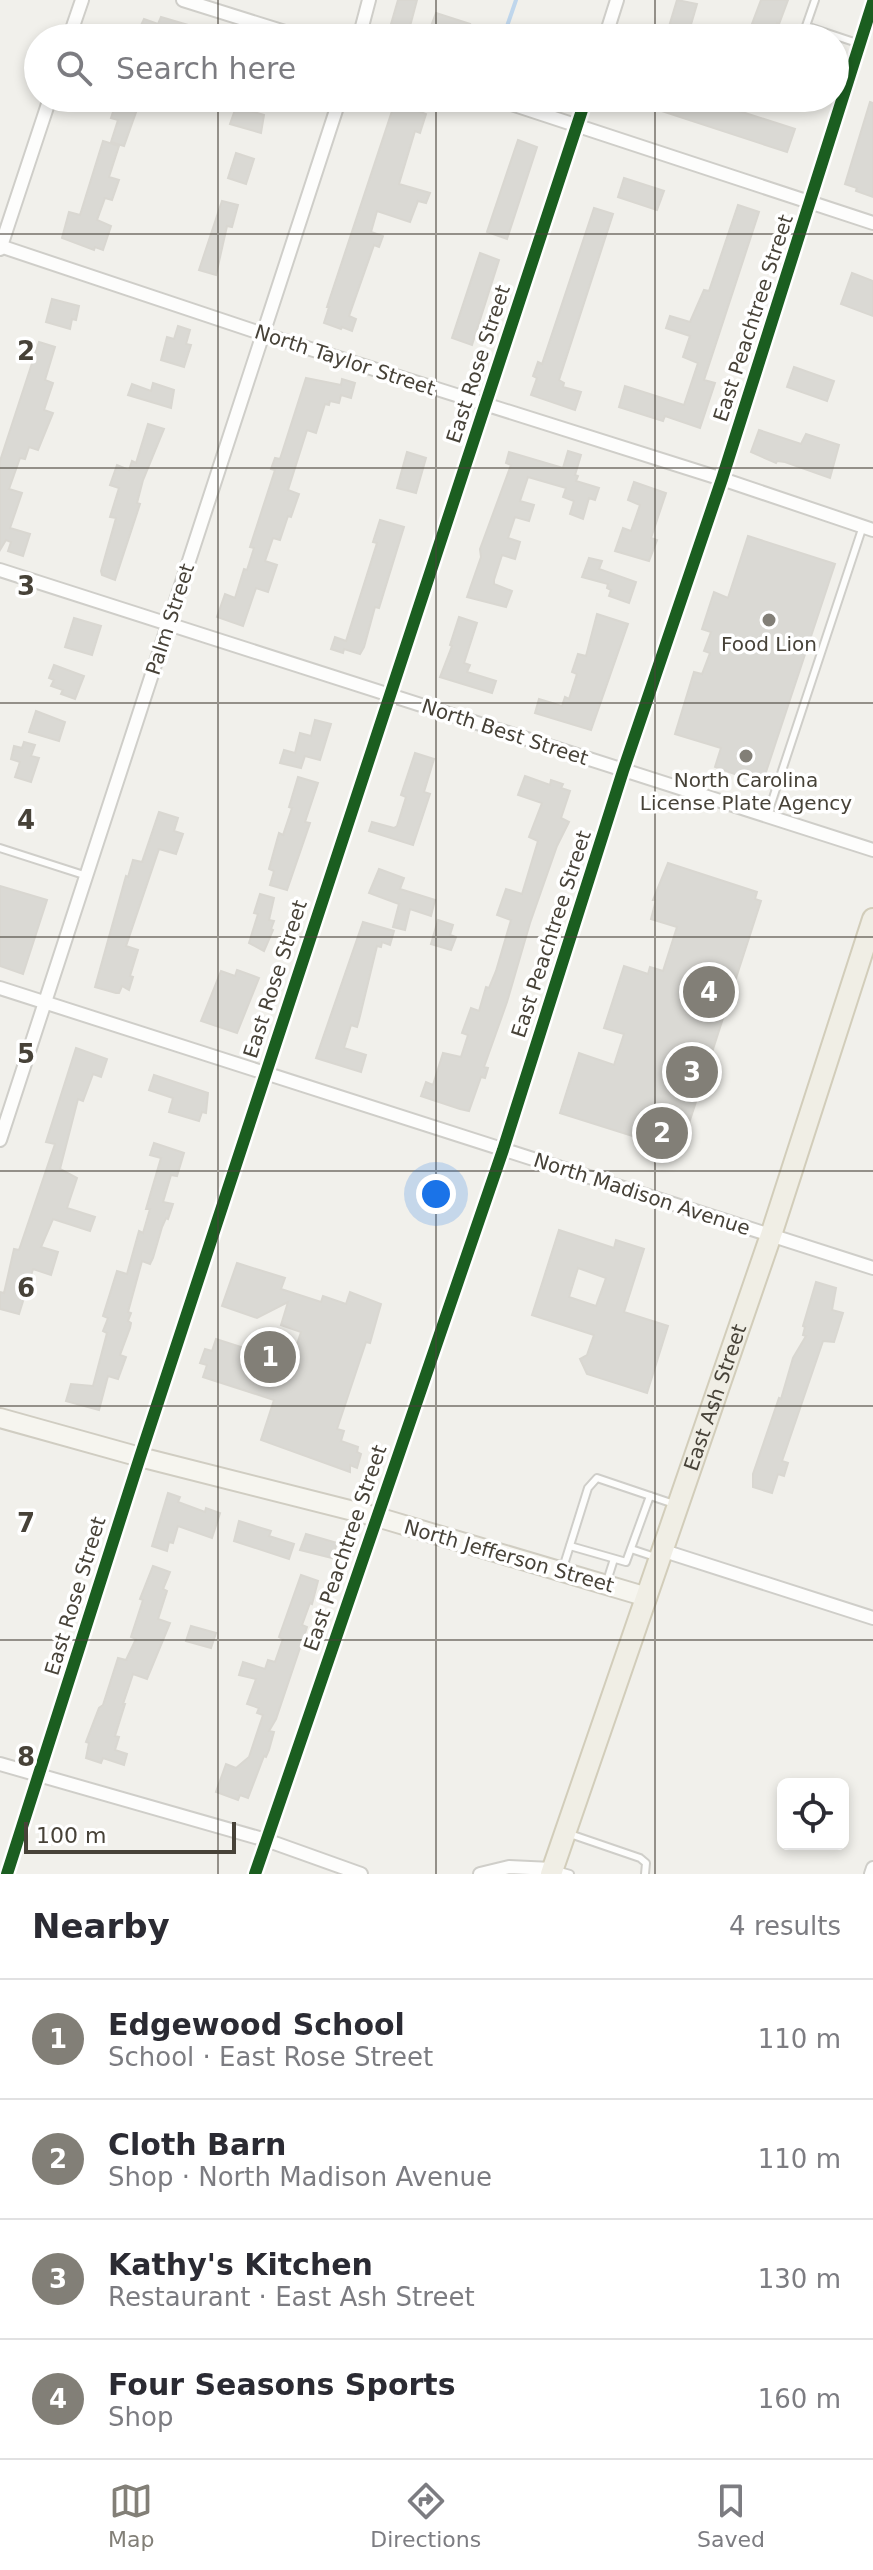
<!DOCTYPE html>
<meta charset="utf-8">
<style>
:root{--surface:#fff;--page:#f2f2f3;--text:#2b2b33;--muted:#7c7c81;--line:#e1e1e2;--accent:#827f77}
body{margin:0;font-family:"DejaVu Sans",sans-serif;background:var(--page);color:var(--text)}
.controls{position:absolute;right:24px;bottom:24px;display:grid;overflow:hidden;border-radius:12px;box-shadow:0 4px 12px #0003}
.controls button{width:72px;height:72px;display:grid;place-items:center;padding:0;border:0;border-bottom:2px solid var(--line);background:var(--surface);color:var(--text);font:40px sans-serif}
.scale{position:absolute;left:24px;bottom:20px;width:212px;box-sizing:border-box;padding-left:8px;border:4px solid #474238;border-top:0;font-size:22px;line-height:28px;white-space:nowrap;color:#474238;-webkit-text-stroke:6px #fff;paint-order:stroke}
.you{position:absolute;left:436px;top:1194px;width:28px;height:28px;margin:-20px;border:6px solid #fff;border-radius:50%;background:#1a73e8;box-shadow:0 0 0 12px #1a73e833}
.badge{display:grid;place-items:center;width:52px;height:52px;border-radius:50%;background:var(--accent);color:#fff;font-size:26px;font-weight:700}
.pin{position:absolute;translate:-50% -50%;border:4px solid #fff;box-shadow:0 2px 8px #0006}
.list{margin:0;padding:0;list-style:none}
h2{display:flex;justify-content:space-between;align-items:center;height:104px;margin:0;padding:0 32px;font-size:34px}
h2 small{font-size:26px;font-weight:400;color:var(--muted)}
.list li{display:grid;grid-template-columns:52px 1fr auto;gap:24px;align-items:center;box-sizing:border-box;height:120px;padding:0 32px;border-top:2px solid var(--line)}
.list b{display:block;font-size:30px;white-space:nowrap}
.list p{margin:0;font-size:26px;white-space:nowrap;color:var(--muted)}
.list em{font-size:26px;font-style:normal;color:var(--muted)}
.icon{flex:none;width:44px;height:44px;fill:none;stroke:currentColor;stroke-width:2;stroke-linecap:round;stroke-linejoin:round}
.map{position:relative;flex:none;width:873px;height:1874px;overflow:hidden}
.search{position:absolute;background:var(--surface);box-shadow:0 4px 12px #0003;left:24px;right:24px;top:24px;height:88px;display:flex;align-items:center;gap:20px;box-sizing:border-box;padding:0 28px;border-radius:44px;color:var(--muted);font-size:30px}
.sheet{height:584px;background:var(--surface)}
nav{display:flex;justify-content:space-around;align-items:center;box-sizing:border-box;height:112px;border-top:2px solid var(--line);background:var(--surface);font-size:22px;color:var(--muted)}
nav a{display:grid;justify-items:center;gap:4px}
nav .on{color:var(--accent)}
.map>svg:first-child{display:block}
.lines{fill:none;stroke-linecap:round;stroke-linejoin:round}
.stream{stroke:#bfd6ec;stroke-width:4}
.building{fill:#dad9d4;stroke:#d9d7d1;stroke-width:2;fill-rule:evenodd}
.lane-casing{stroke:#cfcec9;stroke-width:10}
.street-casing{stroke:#cfcec9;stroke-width:16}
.secondary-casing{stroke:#d0cdc2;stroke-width:22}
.primary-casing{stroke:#d2cdba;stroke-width:24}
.lane{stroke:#fdfdfc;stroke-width:6}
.street{stroke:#fdfdfc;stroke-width:12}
.secondary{stroke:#f6f5ef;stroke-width:18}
.primary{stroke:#f0eee5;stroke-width:20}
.cycleway-casing{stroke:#fff;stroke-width:17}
.cycleway{stroke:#1b5e20;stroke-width:12}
.grid{fill:none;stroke:#474238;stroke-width:2;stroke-opacity:0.55}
.poi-dot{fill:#827f77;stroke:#fff;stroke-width:3}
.labels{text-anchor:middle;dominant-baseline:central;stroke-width:7;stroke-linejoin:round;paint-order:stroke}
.street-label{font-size:20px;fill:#474238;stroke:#fff}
.poi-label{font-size:20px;fill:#474238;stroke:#fff}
.grid-label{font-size:26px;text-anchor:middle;font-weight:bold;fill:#474238;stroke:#fff;stroke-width:7;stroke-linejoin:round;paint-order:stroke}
</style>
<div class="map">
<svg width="873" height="1874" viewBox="0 0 873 1874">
<rect width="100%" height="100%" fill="#f1f0eb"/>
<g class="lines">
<!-- stream -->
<polyline class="stream" points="503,38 516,0"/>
</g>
<!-- building -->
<g class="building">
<polygon points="398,0 417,0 409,30 391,24"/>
<polygon points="677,0 697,4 687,38 667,33"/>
<polygon points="761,0 788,0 779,24 777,23 774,32 752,24"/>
<polygon points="436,13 470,24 465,38 439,38 428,34"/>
<polygon points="161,17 188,25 184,38 135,38 144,19 158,24"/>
<polygon points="128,98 140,101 124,146 111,142 118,120 111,118 117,100 126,103"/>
<polygon points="628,98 705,98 705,100 795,129 787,152 628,100"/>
<polygon points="395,102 426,114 420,133 415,131 399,184 430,193 426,203 418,201 410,222 377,211 371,232 383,236 379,247 374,245 349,316 356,319 352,331 342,327 341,329 324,323 329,307 327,307"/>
<polygon points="870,102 873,103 873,197 856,191 857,188 845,184"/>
<polygon points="236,107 264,115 261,133 230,124"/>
<polygon points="518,140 537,147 507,239 487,232"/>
<polygon points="103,141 119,146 109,177 119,180 112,200 105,198 97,220 111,226 103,250 95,247 94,250 62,238 69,212 80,215"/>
<polygon points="236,153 254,159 246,184 228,178"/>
<polygon points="624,178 664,191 657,210 618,197"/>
<polygon points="222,201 238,205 232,227 227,226 216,275 199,270"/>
<polygon points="738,205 759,212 704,380 715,383 700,428 665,416 663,421 619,407 625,386 684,405 698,363 683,357 690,336 666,328 670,316 690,322 704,290 709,291"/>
<polygon points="594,208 613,214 559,380 564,383 563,387 581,392 575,410 531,395 537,378 533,376 538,362 542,364"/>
<polygon points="480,253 499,260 472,345 452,338"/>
<polygon points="852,273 873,281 873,316 841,304"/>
<polygon points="52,299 79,306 76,320 72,319 70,329 46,322"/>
<polygon points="178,326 190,330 186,344 191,345 184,367 161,360 167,337 174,339"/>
<polygon points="39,342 55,347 45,380 53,383 44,410 53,413 38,450 29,447 25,459 20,458 9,489 22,493 10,528 30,534 23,556 8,551 11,542 6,540 0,550 0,461"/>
<polygon points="794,367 834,381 827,401 787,387"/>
<polygon points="306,378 341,385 342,379 355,383 351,398 341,395 339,403 330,401 329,405 325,404 316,433 307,430 288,490 299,494 291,517 288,516 280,540 273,538 265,561 277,565 268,592 256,588 243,626 217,617 225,594 235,598 244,569 247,570 254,548 250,547 275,470 271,469 275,458 280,459"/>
<polygon points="153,383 174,390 171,408 128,395 132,384 151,391"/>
<polygon points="148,424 164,429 143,480 137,503 140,504 115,580 102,575 101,571 116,518 110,517 119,488 110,485 117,465 129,470 132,461 136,463"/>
<polygon points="759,430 801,444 806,434 839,445 830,478 785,462 777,461 776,463 751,452"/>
<polygon points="568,451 581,455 575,475 578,476 576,481 599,488 595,500 589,498 583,519 570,514 574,501 563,497 566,488 528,477 520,501 534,505 529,521 515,517 508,538 520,542 515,559 502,555 494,580 494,584 512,591 506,607 467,597 481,557 480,549 511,465 506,463 509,452 563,468"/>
<polygon points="407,452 426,458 416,493 397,488"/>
<polygon points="634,482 666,493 651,538 657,540 649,561 615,551 623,528 631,531 640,505 628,500"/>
<polygon points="380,520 404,527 379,608 375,607 364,647 360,654 344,649 343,653 331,649 335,637 346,641 377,543 373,542"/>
<polygon points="748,536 835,564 762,784 715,767 721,748 675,734 694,672 702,674 710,653 704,651 711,632 702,629 714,592 728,598"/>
<polygon points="589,558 602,561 599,569 636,582 629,603 609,596 611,590 607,588 608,584 582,577"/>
<polygon points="597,614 628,624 591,730 535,713 539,699 562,706 565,697 569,699 577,674 572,672 578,654 586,656"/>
<polygon points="459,617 477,623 464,663 470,665 467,672 496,681 492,693 440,677 452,646 450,645"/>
<polygon points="74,618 101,626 92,655 65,647"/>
<polygon points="54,665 84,676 75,699 61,694 63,690 51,686 54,680 49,678"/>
<polygon points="36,711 65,722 59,741 29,732"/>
<polygon points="315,720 331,724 320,760 305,756 301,768 280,763 284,750 295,753 300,733 311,736"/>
<polygon points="24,742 35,745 31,756 39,758 31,782 15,777 20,762 11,759 14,746 22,748"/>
<polygon points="415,753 434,759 424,792 430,794 413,845 369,831 372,822 394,828 397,826 406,797 401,795"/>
<polygon points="525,776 550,785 551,780 563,784 561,788 570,791 561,818 569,822 557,846 530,923 507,1002 484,1067 488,1068 485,1078 481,1077 469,1111 460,1109 421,1096 426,1082 433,1085 443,1053 461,1057 468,1035 462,1033 471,1008 479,1011 486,987 489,988 496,971 511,920 497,915 506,889 522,894 538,841 529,837 542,803 518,795"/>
<polygon points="298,777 318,783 305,822 310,823 287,890 270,885 274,871 269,869 279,833 283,835 292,808 289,807"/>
<polygon points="159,812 178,818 174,831 183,834 176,854 159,849 126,946 138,950 130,976 133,977 129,990 122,986 119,993 116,993 95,987 126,876 128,877 133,860 142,862"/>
<polygon points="668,863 757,892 755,899 761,901 680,1151 560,1113 579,1053 614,1065 624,1034 604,1028 624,966 648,974 650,967 663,971 677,927 651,919 656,900 653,900"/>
<polygon points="379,869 404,878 400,889 435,900 431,916 410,909 405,930 393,927 399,904 369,893"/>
<polygon points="0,886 47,900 23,974 0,966"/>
<polygon points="260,894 274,898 269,920 274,921 271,929 273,930 264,951 249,943 258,914 254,913"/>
<polygon points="438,920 453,925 450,935 456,937 451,950 431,944"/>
<polygon points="363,922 394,931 390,945 382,942 381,947 377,946 359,1020 357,1027 351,1025 344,1048 366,1055 361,1072 316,1058"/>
<polygon points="237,970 259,978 237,1033 201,1021 221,971 235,976"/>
<polygon points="76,1048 107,1059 101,1077 93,1074 83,1101 78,1099 60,1169 77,1178 67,1208 95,1217 90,1231 53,1219 41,1247 58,1252 51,1275 33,1269 19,1314 0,1309 0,1292 4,1293 14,1249 19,1250 55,1144 46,1142"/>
<polygon points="154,1075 208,1093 206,1113 202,1112 199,1121 169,1112 173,1098 149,1090"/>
<polygon points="154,1143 184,1153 177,1176 171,1175 163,1202 173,1204 168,1219 166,1218 162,1227 153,1258 150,1264 142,1261 128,1312 131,1313 128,1321 131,1323 130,1328 120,1355 126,1357 118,1379 108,1376 99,1410 66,1401 71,1384 93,1386 107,1333 103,1331 108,1318 103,1316 117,1271 127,1274 139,1231 143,1233 150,1209 146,1209 161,1158 150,1155"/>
<path d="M559,1230L614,1248L616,1240L644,1249L624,1312L668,1326L647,1393L587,1374L580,1359L587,1355L594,1335L532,1315ZM578,1268L606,1278L596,1306L569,1297Z"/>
<polygon points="237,1263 285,1278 281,1289 321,1302 323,1296 346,1304 350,1292 381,1304 370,1343 366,1342 337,1429 344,1431 341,1441 358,1447 357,1452 361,1454 357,1468 350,1465 350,1472 261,1440 274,1400 203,1377 207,1365 200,1363 205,1349 212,1351 216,1339 291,1363 301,1332 281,1325 288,1302 257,1318 222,1306"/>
<polygon points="816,1282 836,1288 832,1310 843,1313 834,1342 823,1341 782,1461 788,1463 784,1476 778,1474 772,1493 753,1487 753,1474 779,1398 781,1399 793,1358 806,1336 803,1335 805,1327 803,1326"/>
<polygon points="168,1493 180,1497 178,1502 205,1512 206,1508 220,1513 212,1538 178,1526 173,1543 169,1542 167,1551 152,1546"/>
<polygon points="239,1521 271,1531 269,1536 294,1544 289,1559 234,1541"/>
<polygon points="306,1534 337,1543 332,1558 300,1550"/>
<polygon points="153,1566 170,1572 163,1589 167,1591 158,1619 170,1623 147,1679 133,1674 123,1704 125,1704 115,1736 119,1737 115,1750 127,1754 124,1765 103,1758 101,1763 86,1758 89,1743 86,1742 99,1708 103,1705 118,1658 126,1660 136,1639 131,1637 143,1600 140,1599"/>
<polygon points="301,1575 318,1581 312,1604 310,1603 302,1625 307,1627 276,1719 269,1731 274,1732 269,1750 266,1757 264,1756 248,1798 240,1795 238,1800 216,1792 226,1764 236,1768 249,1757 263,1715 257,1713 259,1708 247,1704 256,1679 239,1675 243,1662 265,1669 268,1660 275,1662 283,1639 279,1637"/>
<polygon points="191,1626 216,1633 211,1648 186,1641"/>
</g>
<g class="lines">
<!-- lane casing -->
<g class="lane-casing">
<g id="lane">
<polyline points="815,0 806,26 860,44"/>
<polyline points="767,816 863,526"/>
<polyline points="0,848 87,876"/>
<polyline points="570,1546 626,1562 650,1496"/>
<polyline points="631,1549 658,1558"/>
<polyline points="562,1571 588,1488 597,1478 674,1504"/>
<polyline points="607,1581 614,1559"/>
<polyline points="567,1833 640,1858 646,1863 645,1874"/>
<polyline points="556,1870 570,1874"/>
</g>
</g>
<!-- street casing -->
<g class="street-casing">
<g id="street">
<polyline points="183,0 304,38"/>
<polyline points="69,38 82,0"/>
<polyline points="359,38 369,0"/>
<polyline points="605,38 617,0"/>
<polyline points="493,98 873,223"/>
<polyline points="0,246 263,334 722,479 873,530"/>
<polyline points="0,249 50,98"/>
<polyline points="0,570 873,850"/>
<polyline points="0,988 873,1268"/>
<polyline points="0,1140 340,98"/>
<polyline points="661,1550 873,1618"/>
<polyline points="0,1764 266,1840 361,1874"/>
<polyline points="7,1874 140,1457 586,98"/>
<polyline points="255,1874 503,1150 623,771 722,479 873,2"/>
<polyline points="480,1874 509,1867 552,1869"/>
<polyline points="871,1874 873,1868"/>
</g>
</g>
<!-- secondary casing -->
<g class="secondary-casing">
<polyline id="secondary" points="0,1418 140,1457 377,1517 647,1597"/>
</g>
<!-- primary casing -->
<g class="primary-casing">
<g id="primary">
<path id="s1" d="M551,1874L771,1235L873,919"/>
</g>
</g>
<!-- lane -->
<use href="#lane" class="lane"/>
<!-- street -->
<use href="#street" class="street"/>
<!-- secondary -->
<use href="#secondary" class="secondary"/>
<!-- primary -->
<use href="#primary" class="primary"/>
<!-- cycleway casing -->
<g class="cycleway-casing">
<g id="cycleway">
<polyline points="7,1874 140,1457 586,98"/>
<polyline points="255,1874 503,1150 623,771 722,479 873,2"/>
</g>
</g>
<!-- cycleway -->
<use href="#cycleway" class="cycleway"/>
</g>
<!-- grid -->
<path class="grid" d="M218,0V38M436,0V38M655,0V38M218,98V1874M436,98V1874M655,98V1874M0,234H873M0,468H873M0,703H873M0,937H873M0,1171H873M0,1406H873M0,1640H873"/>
<!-- markers -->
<g class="poi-dot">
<circle cx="769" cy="620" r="8"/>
<circle cx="746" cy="756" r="8"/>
</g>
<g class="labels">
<!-- street labels -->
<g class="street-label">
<text transform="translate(753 318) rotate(-72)">East Peachtree Street</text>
<text transform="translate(345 360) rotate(18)">North Taylor Street</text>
<text transform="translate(478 364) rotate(-72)">East Rose Street</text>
<text transform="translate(170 619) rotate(-72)">Palm Street</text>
<text transform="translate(505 732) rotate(18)">North Best Street</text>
<text transform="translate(551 934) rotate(-72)">East Peachtree Street</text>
<text transform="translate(275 979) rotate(-72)">East Rose Street</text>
<text transform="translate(642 1194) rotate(18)">North Madison Avenue</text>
<text stroke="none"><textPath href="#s1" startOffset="504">East Ash Street</textPath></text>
<text transform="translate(345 1548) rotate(-71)">East Peachtree Street</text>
<text transform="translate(509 1556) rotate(16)">North Jefferson Street</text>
<text transform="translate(75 1596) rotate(-73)">East Rose Street</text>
</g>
<!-- poi labels -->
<g class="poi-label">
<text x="769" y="644">Food Lion</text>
<text x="746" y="780">North Carolina<tspan x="746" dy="23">License Plate Agency</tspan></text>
</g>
</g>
<g class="grid-label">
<text x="26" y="360">2</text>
<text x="26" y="595">3</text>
<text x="26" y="829">4</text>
<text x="26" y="1063">5</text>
<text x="26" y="1297">6</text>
<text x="26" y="1532">7</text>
<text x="26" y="1766">8</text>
</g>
</svg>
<div class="controls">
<button><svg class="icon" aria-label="locate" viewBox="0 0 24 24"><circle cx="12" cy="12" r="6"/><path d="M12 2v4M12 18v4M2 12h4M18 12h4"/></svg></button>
</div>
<div class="scale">100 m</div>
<div class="you"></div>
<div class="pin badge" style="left:270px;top:1357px">1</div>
<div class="pin badge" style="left:662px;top:1133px">2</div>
<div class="pin badge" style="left:692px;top:1072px">3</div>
<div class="pin badge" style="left:709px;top:992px">4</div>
<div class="search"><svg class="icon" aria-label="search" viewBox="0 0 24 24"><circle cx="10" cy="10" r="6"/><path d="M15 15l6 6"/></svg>Search here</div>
</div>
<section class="sheet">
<h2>Nearby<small>4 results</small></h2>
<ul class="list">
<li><span class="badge">1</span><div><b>Edgewood School</b><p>School · East Rose Street</p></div><em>110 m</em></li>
<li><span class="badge">2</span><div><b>Cloth Barn</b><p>Shop · North Madison Avenue</p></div><em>110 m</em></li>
<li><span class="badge">3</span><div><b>Kathy's Kitchen</b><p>Restaurant · East Ash Street</p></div><em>130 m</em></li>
<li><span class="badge">4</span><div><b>Four Seasons Sports</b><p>Shop</p></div><em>160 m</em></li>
</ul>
</section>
<nav>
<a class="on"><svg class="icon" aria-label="map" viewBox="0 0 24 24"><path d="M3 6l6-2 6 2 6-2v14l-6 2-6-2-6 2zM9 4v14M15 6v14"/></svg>Map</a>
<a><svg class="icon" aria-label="directions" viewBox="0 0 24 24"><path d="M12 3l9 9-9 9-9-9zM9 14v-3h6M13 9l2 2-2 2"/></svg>Directions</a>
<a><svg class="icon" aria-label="saved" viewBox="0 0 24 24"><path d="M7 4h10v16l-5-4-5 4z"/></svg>Saved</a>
</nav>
